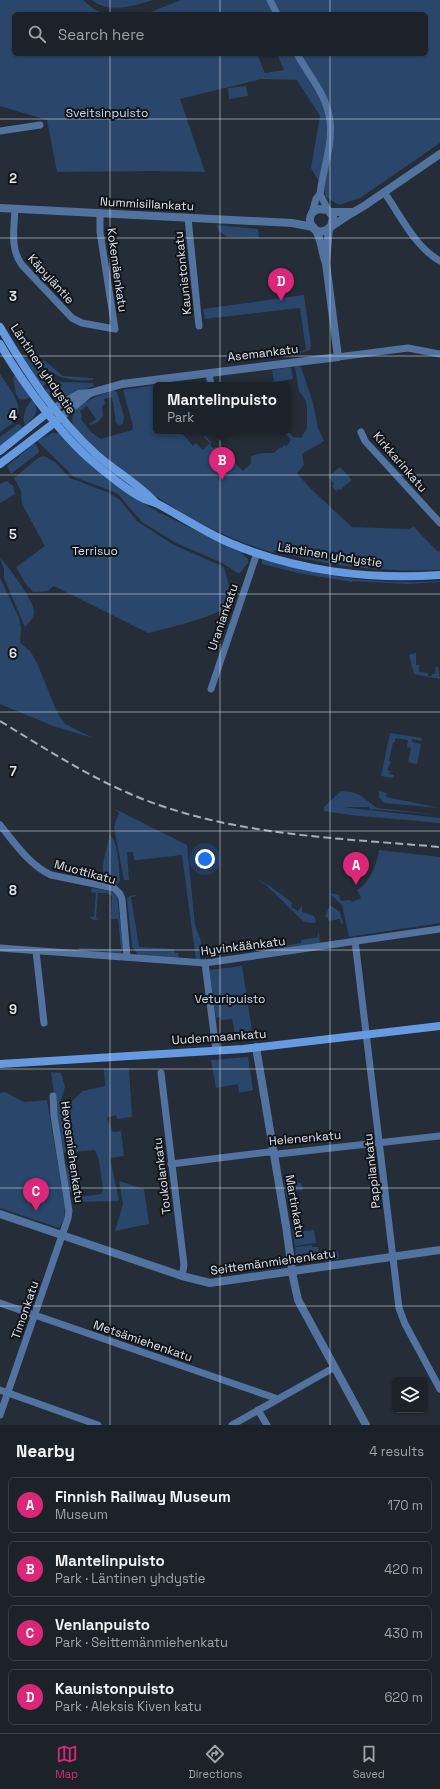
<!DOCTYPE html>
<meta charset="utf-8">
<style>
:root{--surface:#1b222a;--page:#282f36;--text:#f1f3f6;--muted:#a0a4a8;--line:#393f47;--accent:#db2777}
body{margin:0;font-family:"Space Grotesk",sans-serif;background:var(--page);color:var(--text)}
.controls{position:absolute;right:12px;bottom:12px;display:grid;overflow:hidden;border-radius:6px;box-shadow:0 1px 3px #0004}
.controls button{width:36px;height:36px;display:grid;place-items:center;padding:0;border:0;border-bottom:1px solid var(--line);background:var(--surface);color:var(--text);font:20px sans-serif}
.you{position:absolute;left:205px;top:859px;width:14px;height:14px;margin:-10px;border:3px solid #fff;border-radius:50%;background:#1a73e8;box-shadow:0 0 0 6px #1a73e833}
.badge{display:grid;place-items:center;width:26px;height:26px;border-radius:50%;background:var(--accent);color:#fff;font-size:13px;font-weight:700}
.pin{position:absolute;translate:-50% -33px;filter:drop-shadow(0 1px 2px #0008)}
.pin::after{content:'';position:absolute;top:21px;width:14px;height:12px;background:inherit;clip-path:polygon(0 0,100% 0,50% 100%)}
.popup{position:absolute;left:153px;top:382px;width:138px;height:52px;box-sizing:border-box;display:grid;place-content:center;border-radius:6px;background:var(--surface);filter:drop-shadow(0 1px 3px #0005);font-size:13px;white-space:nowrap;color:var(--muted)}
.popup b{font-size:15px;color:var(--text)}
.popup::after{content:'';position:absolute;left:50%;top:100%;margin-left:-8px;border:8px solid transparent;border-top-color:var(--surface)}
.list{margin:0;padding:0;list-style:none}
h2{display:flex;justify-content:space-between;align-items:center;height:52px;margin:0;padding:0 16px;font-size:17px}
h2 small{font-size:13px;font-weight:400;color:var(--muted)}
.list li{display:grid;grid-template-columns:26px 1fr auto;gap:12px;align-items:center;box-sizing:border-box;height:56px;margin:0 8px 8px;padding:0 8px;border:1px solid var(--line);border-radius:6px}
.list b{display:block;font-size:15px;white-space:nowrap}
.list p{margin:0;font-size:13px;white-space:nowrap;color:var(--muted)}
.list em{font-size:13px;font-style:normal;color:var(--muted)}
.icon{flex:none;width:22px;height:22px;fill:none;stroke:currentColor;stroke-width:2;stroke-linecap:round;stroke-linejoin:round}
.map{position:relative;flex:none;width:440px;height:1425px;overflow:hidden}
.search{position:absolute;background:var(--surface);box-shadow:0 1px 3px #0004;left:12px;right:12px;top:12px;height:44px;display:flex;align-items:center;gap:10px;box-sizing:border-box;padding:0 14px;border-radius:6px;color:var(--muted);font-size:15px}
.sheet{height:308px;background:var(--surface)}
nav{display:flex;justify-content:space-around;align-items:center;box-sizing:border-box;height:56px;border-top:1px solid var(--line);background:var(--surface);font-size:11px;color:var(--muted)}
nav a{display:grid;justify-items:center;gap:2px}
nav .on{color:var(--accent)}
.map>svg:first-child{display:block}
.green{fill:#2a466b}
.lines{fill:none;stroke-linecap:round;stroke-linejoin:round}
.minor{stroke:#52739f;stroke-width:7}
.tertiary{stroke:#52739f;stroke-width:8}
.secondary{stroke:#669ae0;stroke-width:8}
.rail{stroke:#a9afb8;stroke-width:2;stroke-dasharray:8 4;stroke-linecap:butt}
.grid{fill:none;stroke:#dfe5ed;stroke-width:1;stroke-opacity:0.55}
.labels{text-anchor:middle;dominant-baseline:central;stroke-width:4;stroke-linejoin:round;paint-order:stroke}
.park-label{font-size:12px;fill:#d0ddef;stroke:#11151a}
.street-label{font-size:12px;fill:#dfe5ed;stroke:#11151a}
.grid-label{font-size:13px;text-anchor:middle;font-weight:bold;fill:#dfe5ed;stroke:#11151a;stroke-width:4;stroke-linejoin:round;paint-order:stroke}
</style>
<div class="map">
<svg width="440" height="1425" viewBox="0 0 440 1425">
<rect width="100%" height="100%" fill="#242d38"/>
<!-- green -->
<g class="green">
<polygon points="0,0 83,0 95,10 104,14 14,14 14,54 257,54 265,73 284,70 277,54 426,54 426,14 146,14 181,0 440,0 440,143 360,198 339,205 326,197 324,190 311,168 320,116 297,80 261,79 180,99 205,172 153,171 57,172 47,120 0,106"/>
<path d="M92,0H153C134,6 109,14 92,0Z"/>
<polygon points="246,86 248,96 229,99 228,88"/>
<polygon points="216,225 258,229 259,238 227,237 219,231"/>
<polygon points="304,295 311,345 310,350 297,354 296,352 306,350 300,308 205,319 203,309"/>
<polygon points="23,354 46,376 48,382 42,387 22,355"/>
<path d="M34,360L45,361L63,376L93,378V380C70,382 52,377 34,360Z"/>
<path d="M296,366L301,367L313,403L318,428L324,441L302,454L304,465L297,473L309,487L352,527L408,529L414,527L438,552L440,551V570C382,572 328,567 273,550L275,553C197,531 130,484 74,427C64,406 100,395 114,390L117,392L124,416L123,424L120,425L116,423L112,397L104,399L105,404L102,406L103,416L98,422L91,425L89,424L96,419L87,406L80,411L82,415L81,419L91,432L101,439L132,430L133,426L123,390L156,385V431H180L193,446L196,443L203,450L210,443L204,437L205,436L211,442L210,445L213,448L217,447L221,451V454L229,462H234L243,471L251,463V456L263,453H274L280,447L282,448L284,445L286,447L291,440L283,431H288L293,437L301,438L307,428V408L306,401L299,391L295,368Z"/>
<polygon points="291,367 293,379 274,382 272,370"/>
<path d="M0,374C7,385 24,404 17,417C14,424 5,428 0,432Z"/>
<polygon points="15,375 32,396 24,400 19,399 16,394 13,377"/>
<polygon points="60,382 93,383 94,386 59,398 52,397 44,391 50,386"/>
<path d="M33,399C40,411 35,417 25,425C21,417 27,404 33,399Z"/>
<polygon points="18,424 23,427 0,446 0,437"/>
<polygon points="52,433 58,433 64,436 131,496 160,513 242,553 248,559 248,563 239,574 222,563 176,543 142,522 119,495 112,491 74,477 37,441"/>
<polygon points="35,443 39,450 38,453 11,474 7,466"/>
<path d="M44,456L55,462L70,478L107,492L119,499L137,521L172,544L224,567C227,579 233,594 226,606C218,617 163,629 148,633L54,586L48,591L33,592L25,583L16,567L45,546L22,504L21,491L14,478L38,458Z"/>
<polygon points="340,467 352,480 340,490 339,489 336,491 332,486 334,484 328,477"/>
<polygon points="7,481 13,486 15,494 0,503 0,484"/>
<path d="M0,558C8,565 34,601 34,611C34,618 30,622 25,627L4,578V570Z"/>
<path d="M262,559C320,577 380,585 440,581V582L407,584L352,581V582L298,573L262,564Z"/>
<polygon points="0,578 19,618 21,628 20,643 30,651 37,663 57,712 65,724 93,738 53,726 0,704"/>
<polygon points="416,653 416,665 419,665 419,672 428,673 428,676 432,676 432,674 435,674 436,667 438,667 440,679 414,674 409,655"/>
<polygon points="390,733 422,738 421,741 412,739 412,742 421,744 417,764 408,762 411,748 407,747 408,740 395,738 395,742 393,742 389,761 391,762 387,770 390,771 389,774 394,775 393,778 381,776"/>
<polygon points="341,791 351,792 360,795 377,808 440,815 369,809 369,807 342,807 440,818 440,823 350,815 324,811 324,807"/>
<polygon points="379,791 387,793 386,797 440,808 384,803 379,797"/>
<polygon points="115,809 187,845 195,925 201,941 200,960 196,960 182,855 138,860 134,860 133,852 127,852 129,880 124,880 114,827 119,813"/>
<path d="M109,834C119,842 119,869 120,881L117,884C91,884 109,849 109,834Z"/>
<path d="M379,850L440,857V923L349,937L342,905L329,893L339,895L341,901L350,900L352,902L361,898L357,890C370,883 377,864 379,850Z"/>
<polygon points="253,877 270,886 290,901 292,903 291,907 298,911 302,906 302,912 314,916 316,921 314,923 304,922 266,885"/>
<polygon points="92,888 111,891 117,896 123,947 121,953 79,950 79,948 121,949 118,919 111,919 112,896 106,893 98,893 96,918 100,919 94,920 89,917 94,917 96,893 91,892"/>
<polygon points="135,895 137,896 131,897 139,947 174,949 175,953 178,953 179,958 138,955 132,946 127,899 130,896"/>
<polygon points="330,905 340,912 343,923 341,924 340,919 329,921 327,917 325,917"/>
<polygon points="318,933 319,933 320,943 259,953 259,950 301,943 301,940 318,937"/>
<polygon points="242,966 253,1037 236,1039 232,1019 221,1020 220,1017 216,1018 209,970"/>
<polygon points="248,1057 253,1090 239,1093 238,1084 216,1088 211,1060"/>
<polygon points="129,1068 132,1117 117,1119 116,1115 107,1118 113,1132 121,1131 124,1156 110,1158 119,1201 73,1202 72,1198 101,1194 103,1189 99,1160 95,1150 62,1153 51,1072 61,1073 65,1087 61,1100 70,1103 83,1091 105,1086 104,1069"/>
<polygon points="5,1092 24,1102 47,1100 65,1208 64,1219 59,1228 0,1208 0,1093"/>
<polygon points="77,1165 81,1190 68,1193 66,1167"/>
<polygon points="119,1181 144,1189 149,1224 115,1231 123,1204"/>
<polygon points="284,1181 298,1181 298,1183 301,1183 303,1190 289,1191 290,1196 286,1196"/>
<polygon points="292,1227 295,1227 296,1232 314,1230 316,1243 295,1246"/>
<polygon points="312,1245 312,1247 318,1247 319,1251 337,1251 339,1259 306,1263 304,1263 303,1258 296,1258 295,1247"/>
</g>
<g class="lines">
<!-- minor -->
<g class="minor">
<polyline points="270,0 277,14"/>
<path d="M297,54C307,72 323,91 328,111C336,138 323,167 320,194L316,199L312,213"/>
<polyline points="0,131 40,125"/>
<path d="M384,192C401,216 414,246 440,261"/>
<polyline points="320,194 328,210"/>
<path d="M15,209C14,229 10,249 22,265L72,318L82,323L115,329L100,232V213"/>
<polyline points="188,218 199,326"/>
<polyline points="338,357 408,348 440,354"/>
<polyline points="209,373 211,385"/>
<polyline points="361,432 365,441 440,523"/>
<polyline points="211,689 257,553"/>
<path d="M0,825C15,843 29,865 51,875L114,888L120,894L122,899L127,957"/>
<polyline points="355,941 399,1308 405,1324 440,1389"/>
<polyline points="0,948 205,963 440,929"/>
<polyline points="36,951 44,1023"/>
<polyline points="205,963 216,1050"/>
<polyline points="161,1073 184,1265 182,1276"/>
<polyline points="171,1164 269,1152 278,1154 440,1136"/>
<polyline points="0,1303 278,1399"/>
<polyline points="0,1390 98,1425"/>
<polyline points="258,1410 267,1425"/>
<polyline points="0,1415 68,1218 69,1211 54,1116 53,1096"/>
<polyline points="232,1425 335,1367"/>
</g>
<!-- tertiary -->
<g class="tertiary">
<polyline points="0,208 292,223 313,227"/>
<polyline points="330,212 353,212"/>
<path d="M331,227L333,217L328,210L318,209L312,213C307,221 312,234 324,231C327,230 329,228 332,226C342,219 353,212 364,206L440,154"/>
<path d="M315,229C322,239 321,251 326,263"/>
<polyline points="54,408 79,394 90,393 122,384 338,357 326,263 329,228"/>
<polyline points="61,417 90,393"/>
<polyline points="256,1047 286,1226 293,1277 298,1300 366,1425"/>
<polyline points="0,1214 182,1276 210,1283 440,1250"/>
</g>
<!-- secondary -->
<g class="secondary">
<path d="M0,327C27,373 57,419 97,455C116,472 139,484 156,503"/>
<path d="M0,344C22,382 60,434 93,462C109,475 126,490 144,499C149,501 154,502 158,504C182,517 205,532 230,543C295,571 370,580 440,575"/>
<polyline points="0,451 51,410"/>
<polyline points="0,464 58,420"/>
<polyline points="0,1064 243,1049 440,1026"/>
</g>
<!-- rail -->
<path class="rail" d="M0,721C46,749 90,778 140,798C235,836 340,838 440,847"/>
</g>
<!-- grid -->
<path class="grid" d="M110,0V14M220,0V14M330,0V14M110,54V1425M220,54V1425M330,54V1425M0,119H440M0,238H440M0,356H440M0,475H440M0,594H440M0,712H440M0,831H440M0,950H440M0,1069H440M0,1188H440M0,1306H440"/>
<g class="labels">
<!-- park labels -->
<g class="park-label">
<text x="107" y="113">Sveitsinpuisto</text>
<text x="95" y="551">Terrisuo</text>
<text x="230" y="999">Veturipuisto</text>
</g>
<!-- street labels -->
<g class="street-label">
<text transform="translate(147 204) rotate(3)">Nummisillankatu</text>
<text transform="translate(117 270) rotate(82)">Kokemäenkatu</text>
<text transform="translate(183 273) rotate(-96)">Kaunistonkatu</text>
<text transform="translate(51 279) rotate(48)">Käpyläntie</text>
<text transform="translate(263 353) rotate(-7)">Asemankatu</text>
<text transform="translate(43 369) rotate(56)">Läntinen yhdystie</text>
<text transform="translate(400 462) rotate(49)">Kirkkarinkatu</text>
<text transform="translate(330 555) rotate(9)">Läntinen yhdystie</text>
<text transform="translate(223 617) rotate(-71)">Uraniankatu</text>
<text transform="translate(85 872) rotate(15)">Muottikatu</text>
<text transform="translate(243 946) rotate(-7)">Hyvinkäänkatu</text>
<text transform="translate(219 1037) rotate(-4)">Uudenmaankatu</text>
<text transform="translate(305 1138) rotate(-5)">Helenenkatu</text>
<text transform="translate(72 1152) rotate(82)">Hevosmiehenkatu</text>
<text transform="translate(372 1171) rotate(-96)">Pappilankatu</text>
<text transform="translate(162 1176) rotate(-97)">Toukolankatu</text>
<text transform="translate(295 1206) rotate(80)">Martinkatu</text>
<text transform="translate(273 1262) rotate(-8)">Seittemänmiehenkatu</text>
<text transform="translate(25 1310) rotate(-71)">Timonkatu</text>
<text transform="translate(143 1341) rotate(19)">Metsämiehenkatu</text>
</g>
</g>
<g class="grid-label">
<text x="13" y="183">2</text>
<text x="13" y="301">3</text>
<text x="13" y="420">4</text>
<text x="13" y="539">5</text>
<text x="13" y="658">6</text>
<text x="13" y="776">7</text>
<text x="13" y="895">8</text>
<text x="13" y="1014">9</text>
</g>
</svg>
<div class="controls">
<button><svg class="icon" aria-label="layers" viewBox="0 0 24 24"><path d="M12 4l9 5-9 5-9-5zM3 14l9 5 9-5"/></svg></button>
</div>
<div class="you"></div>
<div class="pin badge" style="left:356px;top:885px">A</div>
<div class="pin badge" style="left:222px;top:480px">B</div>
<div class="popup"><b>Mantelinpuisto</b>Park</div>
<div class="pin badge" style="left:36px;top:1211px">C</div>
<div class="pin badge" style="left:281px;top:301px">D</div>
<div class="search"><svg class="icon" aria-label="search" viewBox="0 0 24 24"><circle cx="10" cy="10" r="6"/><path d="M15 15l6 6"/></svg>Search here</div>
</div>
<section class="sheet">
<h2>Nearby<small>4 results</small></h2>
<ul class="list">
<li><span class="badge">A</span><div><b>Finnish Railway Museum</b><p>Museum</p></div><em>170 m</em></li>
<li><span class="badge">B</span><div><b>Mantelinpuisto</b><p>Park · Läntinen yhdystie</p></div><em>420 m</em></li>
<li><span class="badge">C</span><div><b>Venlanpuisto</b><p>Park · Seittemänmiehenkatu</p></div><em>430 m</em></li>
<li><span class="badge">D</span><div><b>Kaunistonpuisto</b><p>Park · Aleksis Kiven katu</p></div><em>620 m</em></li>
</ul>
</section>
<nav>
<a class="on"><svg class="icon" aria-label="map" viewBox="0 0 24 24"><path d="M3 6l6-2 6 2 6-2v14l-6 2-6-2-6 2zM9 4v14M15 6v14"/></svg>Map</a>
<a><svg class="icon" aria-label="directions" viewBox="0 0 24 24"><path d="M12 3l9 9-9 9-9-9zM9 14v-3h6M13 9l2 2-2 2"/></svg>Directions</a>
<a><svg class="icon" aria-label="saved" viewBox="0 0 24 24"><path d="M7 4h10v16l-5-4-5 4z"/></svg>Saved</a>
</nav>
